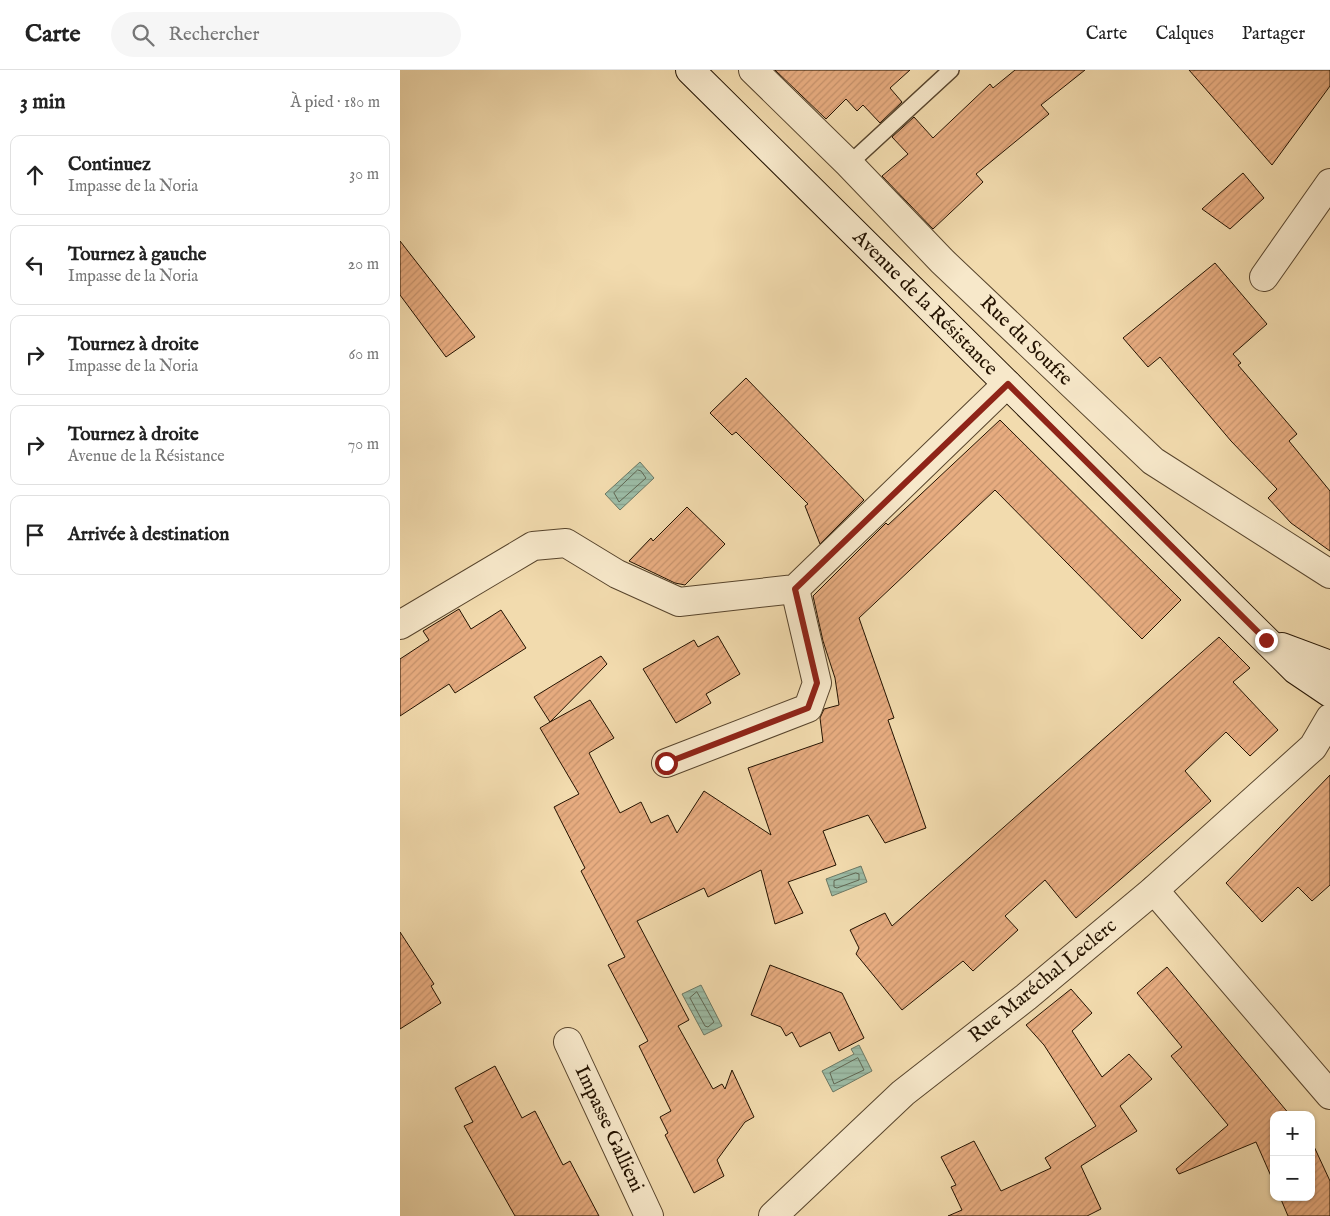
<!DOCTYPE html>
<html lang="fr">
<meta charset="utf-8">
<style>
:root{--surface:#fff;--page:#f6f6f6;--text:#222;--muted:#767676;--line:#e0e0e0}
body{margin:0;font-family:"IM FELL English",serif;background:var(--page);color:var(--text)}
.controls{position:absolute;right:15px;bottom:15px;display:grid;overflow:hidden;border-radius:10px;box-shadow:0 1px 4px #0004}
.controls button{width:45px;height:45px;display:grid;place-items:center;padding:0;border:0;border-bottom:1px solid var(--line);background:var(--surface);color:var(--text);font:25px sans-serif}
.stop{position:absolute;width:15px;height:15px;margin:-11px;border:4px solid #8f2418;border-radius:50%;background:#fff}
.stop.end{background:#8f2418;border-color:#fff;box-shadow:0 1px 5px #0008}
.list{margin:0;padding:0;list-style:none}
h2{display:flex;justify-content:space-between;align-items:center;height:65px;margin:0;padding:0 20px;font-size:21px}
h2 small{font-size:16px;font-weight:400;color:var(--muted)}
.list li{display:grid;grid-template-columns:32px 1fr auto;gap:15px;align-items:center;box-sizing:border-box;height:80px;margin:0 10px 10px;padding:0 10px;border:1px solid var(--line);border-radius:10px}
.list b{display:block;font-size:19px;white-space:nowrap}
.list p{margin:0;font-size:16px;white-space:nowrap;color:var(--muted)}
.list em{font-size:16px;font-style:normal;color:var(--muted)}
.icon{flex:none;width:28px;height:28px;fill:none;stroke:currentColor;stroke-width:2;stroke-linecap:round;stroke-linejoin:round}
.map{position:relative;flex:none;width:930px;height:1146px;overflow:hidden}
header{display:flex;align-items:center;gap:30px;box-sizing:border-box;height:70px;padding:0 25px;background:var(--surface);border-bottom:1px solid var(--line)}
header strong{font-size:24px}
nav{display:flex;gap:28px;margin-inline-start:auto;font-size:18px}
.search{width:350px;height:45px;background:var(--page);display:flex;align-items:center;gap:12px;box-sizing:border-box;padding:0 18px;border-radius:28px;color:var(--muted);font-size:19px}
main{display:flex}
aside{flex:1;background:var(--surface)}
.map>svg:first-child{display:block}
.water{fill:url(#water-rules);stroke:#6c7864}
.lines{fill:none;stroke-linecap:round;stroke-linejoin:round}
.shore{stroke:#606753;stroke-width:1}
.building{fill:url(#building-hatch);stroke:#231200}
.service-casing{stroke:#57442c;stroke-width:18}
.minor-casing{stroke:#57442c;stroke-width:30}
.secondary-casing{stroke:#231200;stroke-width:30}
.service{stroke:#f7e8ca;stroke-width:15}
.minor{stroke:#f7e8ca;stroke-width:28}
.secondary{stroke:#f7e8ca;stroke-width:28}
.route{stroke:#8f2418;stroke-width:6}
.labels{text-anchor:middle;dominant-baseline:central;stroke-width:5;stroke-linejoin:round;paint-order:stroke}
.street-label{font-size:20px;fill:#231200;stroke:#f7e8ca}
</style>
<header>
<strong>Carte</strong>
<div class="search"><svg class="icon" aria-label="search" viewBox="0 0 24 24"><circle cx="10" cy="10" r="6"/><path d="M15 15l6 6"/></svg>Rechercher</div>
<nav><a>Carte</a><a>Calques</a><a>Partager</a></nav>
</header>
<main>
<aside>
<h2>3 min<small>À pied · 180 m</small></h2>
<ul class="list">
<li><svg class="icon" aria-label="ahead" viewBox="0 0 24 24"><path d="M12 20V5M6 11l6-6 6 6"/></svg><div><b>Continuez</b><p>Impasse de la Noria</p></div><em>30 m</em></li>
<li><svg class="icon" aria-label="left" viewBox="0 0 24 24"><path d="M17 20v-9H6M10 6l-5 5 5 5"/></svg><div><b>Tournez à gauche</b><p>Impasse de la Noria</p></div><em>20 m</em></li>
<li><svg class="icon" aria-label="right" viewBox="0 0 24 24"><path d="M7 20v-9h11M14 6l5 5-5 5"/></svg><div><b>Tournez à droite</b><p>Impasse de la Noria</p></div><em>60 m</em></li>
<li><svg class="icon" aria-label="right" viewBox="0 0 24 24"><path d="M7 20v-9h11M14 6l5 5-5 5"/></svg><div><b>Tournez à droite</b><p>Avenue de la Résistance</p></div><em>70 m</em></li>
<li><svg class="icon" aria-label="arrive" viewBox="0 0 24 24"><path d="M6 21V4h12l-3 4 3 4H6"/></svg><div><b>Arrivée à destination</b></div></li>
</ul>
</aside>
<div class="map">
<svg width="930" height="1146" viewBox="0 0 930 1146">
<defs>
<pattern id="water-rules" width="6" height="5" patternUnits="userSpaceOnUse" patternTransform="scale(1.25)"><rect width="6" height="5" fill="#9cbca6"/><path d="M0 2.5h6" fill="none" stroke="#86a18d"/></pattern>
<pattern id="building-hatch" width="6" height="6" patternUnits="userSpaceOnUse" patternTransform="scale(1.25)"><rect width="6" height="6" fill="#e7ac80"/><path d="M-1 1l2-2M0 6l6-6M5 7l2-2" fill="none" stroke="#c6936d"/></pattern>
</defs>
<rect width="100%" height="100%" fill="#f2dbae"/>
<filter id="stains"><feTurbulence type="fractalNoise" baseFrequency=".004" numOctaves="4"/><feColorMatrix values="0 0 0 0 .2 0 0 0 0 .09 0 0 0 0 .02 0 0 0 .5 -.17"/></filter>
<radialGradient id="worn" r=".72"><stop offset=".6" stop-color="#630" stop-opacity="0"/><stop offset="1" stop-color="#630" stop-opacity=".3"/></radialGradient>
<!-- water -->
<g class="water">
<polygon points="240,392 254,408 220,440 205,424"/>
<polygon points="461,796 467,812 432,826 426,809"/>
<polygon points="301,915 322,956 304,965 282,924"/>
<polygon points="459,975 472,1001 433,1022 422,1001 454,984 451,979"/>
</g>
<g class="lines">
<!-- shore -->
<g class="shore">
<polygon points="238,400 241,401 246,408 219,432 214,423"/>
<polygon points="456,803 459,804 459,810 437,818 434,817 434,811"/>
<polygon points="297,922 314,952 308,957 305,956 290,928"/>
<polygon points="458,988 464,1000 434,1014 430,1003"/>
</g>
</g>
<!-- building -->
<g class="building">
<polygon points="375,0 510,0 490,18 502,32 480,53 463,35 457,41 446,29 426,49"/>
<polygon points="615,0 685,0 641,35 649,44 576,104 583,112 533,159 482,106 508,84 492,67 514,47 533,68 590,14 593,18"/>
<polygon points="789,0 930,0 930,16 872,95"/>
<polygon points="843,103 864,128 830,159 802,139"/>
<polygon points="0,171 75,267 46,287 0,225"/>
<polygon points="815,193 867,254 833,284 841,293 838,295 897,364 889,371 930,421 930,481 891,453 868,428 877,419 831,371 760,287 748,297 723,268"/>
<polygon points="346,308 464,430 420,474 405,436 408,434 336,362 332,365 310,343"/>
<polygon points="600,350 781,530 742,569 595,420 459,548 494,648 488,650 526,758 485,773 468,745 423,761 436,795 388,812 403,843 375,854 361,800 308,827 304,818 237,851 289,950 278,956 313,1019 322,1014 325,1019 332,1000 354,1047 345,1052 317,1090 324,1106 294,1123 265,1065 268,1063 260,1047 271,1041 239,976 248,971 208,895 225,887 181,801 185,798 154,737 179,724 140,658 150,652 134,627 201,586 207,594 150,652 190,630 214,668 189,683 220,743 241,732 251,753 268,745 277,763 304,721 371,765 348,698 423,672 420,648 424,639 439,635 435,608 423,571 413,526 486,453 488,455"/>
<polygon points="287,437 325,474 285,515 275,513 229,491 251,468 253,471"/>
<polygon points="59,539 71,559 101,540 126,578 55,623 49,614 0,646 0,589 29,570 23,561"/>
<polygon points="318,566 340,604 306,624 311,633 276,653 243,599 294,570 298,577"/>
<polygon points="819,567 850,598 833,612 878,660 850,686 826,662 785,701 811,731 676,848 645,810 605,846 618,860 573,901 563,891 502,940 456,884 459,878 450,860 485,843 492,856"/>
<polygon points="930,705 930,815 912,831 898,817 862,852 826,813"/>
<polygon points="0,862 34,914 31,916 41,933 0,959"/>
<polygon points="370,895 442,923 464,968 439,981 430,962 400,977 392,962 386,966 381,957 351,945"/>
<polygon points="767,897 890,1045 874,1045 874,1113 856,1072 779,1104 776,1099 828,1055 771,986 782,977 737,923"/>
<polygon points="671,919 692,943 672,961 702,1007 729,984 752,1009 720,1036 737,1061 681,1096 701,1139 687,1146 548,1146 562,1140 551,1117 556,1115 541,1087 574,1071 601,1121 651,1098 645,1088 696,1056 644,975 626,955"/>
<polygon points="95,996 122,1048 135,1041 163,1095 170,1091 199,1146 115,1146 64,1056 73,1052 55,1018"/>
<polygon points="911,1070 930,1111 930,1146 888,1146 880,1127 911,1127"/>
</g>
<g class="lines">
<!-- service casing -->
<g class="service-casing">
<polyline id="service" points="449,94 551,0"/>
</g>
<!-- minor casing -->
<g class="minor-casing">
<g id="minor">
<polyline points="353,0 449,94 542,191 753,391 930,504"/>
<polyline points="864,207 930,113"/>
<polyline points="0,555 133,476 166,473 217,504 279,532 395,519 607,314"/>
<polyline points="266,693 408,638 417,613 395,519"/>
<polyline points="754,820 930,1025"/>
<polyline points="168,972 249,1146"/>
<polyline points="373,1146 503,1023 626,927 754,820 913,677 930,648"/>
</g>
</g>
<!-- secondary casing -->
<g class="secondary-casing">
<g id="secondary">
<polyline points="290,0 896,600 930,623"/>
<polyline points="882,577 930,595"/>
</g>
</g>
<!-- service -->
<use href="#service" class="service"/>
<!-- minor -->
<use href="#minor" class="minor"/>
<!-- secondary -->
<use href="#secondary" class="secondary"/>
</g>
<g class="lines">
<!-- route -->
<polyline class="route" points="266,693 408,638 417,613 395,519 608,314 866,570"/>
</g>
<g class="labels">
<!-- street labels -->
<g class="street-label">
<text transform="translate(525 233) rotate(45)">Avenue de la Résistance</text>
<text transform="translate(626 271) rotate(44)">Rue du Soufre</text>
<text transform="translate(643 911) rotate(-39)">Rue Maréchal Leclerc</text>
<text transform="translate(209 1059) rotate(65)">Impasse Gallieni</text>
</g>
</g>
<rect width="100%" height="100%" filter="url(#stains)"/>
<rect width="100%" height="100%" fill="url(#worn)"/>
</svg>
<div class="controls">
<button>+</button>
<button>−</button>
</div>
<div class="stop" style="left:266px;top:693px"></div>
<div class="stop end" style="left:866px;top:570px"></div>
</div>
</main>
